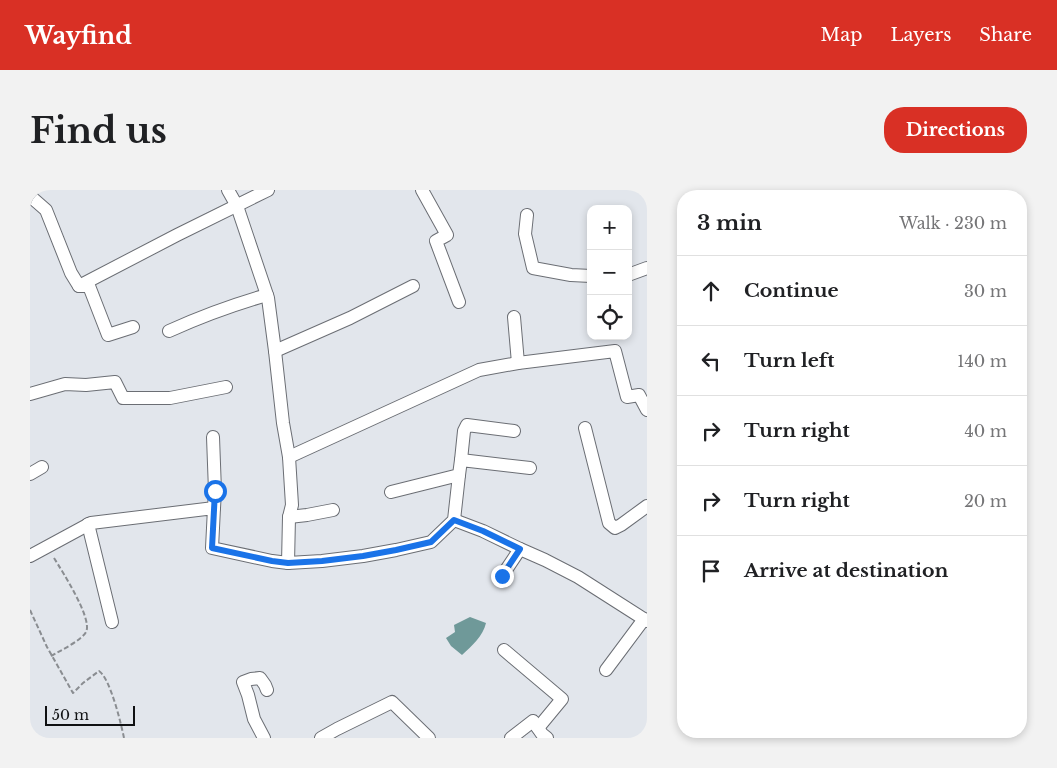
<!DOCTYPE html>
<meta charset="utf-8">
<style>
:root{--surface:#fff;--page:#f2f2f2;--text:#202124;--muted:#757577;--line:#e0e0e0;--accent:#d93025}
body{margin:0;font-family:"Libre Baskerville",serif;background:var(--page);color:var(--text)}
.controls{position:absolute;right:15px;top:15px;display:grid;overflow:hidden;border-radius:10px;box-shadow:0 2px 8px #0003}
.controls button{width:45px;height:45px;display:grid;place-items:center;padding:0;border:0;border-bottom:1px solid var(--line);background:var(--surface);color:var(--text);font:25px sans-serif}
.scale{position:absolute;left:15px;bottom:12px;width:90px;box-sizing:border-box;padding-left:5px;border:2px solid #101113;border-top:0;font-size:14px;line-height:18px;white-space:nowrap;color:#101113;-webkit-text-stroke:4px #e2e6ec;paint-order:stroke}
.stop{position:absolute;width:15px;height:15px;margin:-11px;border:4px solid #1a73e8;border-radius:50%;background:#fff}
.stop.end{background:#1a73e8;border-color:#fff;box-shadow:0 1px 5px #0008}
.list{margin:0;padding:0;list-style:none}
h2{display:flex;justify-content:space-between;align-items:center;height:65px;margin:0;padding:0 20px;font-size:21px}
h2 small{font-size:16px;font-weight:400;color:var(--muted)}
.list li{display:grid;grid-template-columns:32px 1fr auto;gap:15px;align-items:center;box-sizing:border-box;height:70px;padding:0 20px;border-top:1px solid var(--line)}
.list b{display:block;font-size:19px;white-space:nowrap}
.list em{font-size:16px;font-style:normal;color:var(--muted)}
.icon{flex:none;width:28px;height:28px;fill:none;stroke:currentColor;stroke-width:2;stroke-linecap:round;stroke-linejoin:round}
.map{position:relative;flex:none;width:617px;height:548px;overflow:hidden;border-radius:20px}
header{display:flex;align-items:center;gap:30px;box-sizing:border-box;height:70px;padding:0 25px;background:var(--accent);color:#fff}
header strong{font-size:24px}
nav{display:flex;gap:28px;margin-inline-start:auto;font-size:18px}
.intro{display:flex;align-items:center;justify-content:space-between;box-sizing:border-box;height:120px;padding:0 30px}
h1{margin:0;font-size:35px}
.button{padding:12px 22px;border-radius:20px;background:var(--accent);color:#fff;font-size:18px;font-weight:700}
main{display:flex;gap:30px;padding:0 30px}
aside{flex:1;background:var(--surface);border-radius:20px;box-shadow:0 2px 8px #0003}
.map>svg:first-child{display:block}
.water{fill:#6f9999}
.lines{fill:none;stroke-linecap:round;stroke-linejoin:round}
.street-casing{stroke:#6b6e74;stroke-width:14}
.path{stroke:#8a8d91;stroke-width:2;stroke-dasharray:5 2.5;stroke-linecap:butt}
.street{stroke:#fff;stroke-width:12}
.route{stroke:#1a73e8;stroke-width:6}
</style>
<header>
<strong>Wayfind</strong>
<nav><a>Map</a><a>Layers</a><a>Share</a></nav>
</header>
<div class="intro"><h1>Find us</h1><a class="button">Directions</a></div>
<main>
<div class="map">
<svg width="617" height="548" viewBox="0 0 617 548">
<rect width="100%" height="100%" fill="#e2e6ec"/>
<!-- water -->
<path class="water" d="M440,427L456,433C453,446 442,456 432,465L421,456L416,448L425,442L424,435Z"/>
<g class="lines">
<!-- street casing -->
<g class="street-casing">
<g id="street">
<polyline points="198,0 207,16 238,108 245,161 253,233 259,267 262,315 259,327 258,373"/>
<polyline points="392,0 417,45 406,51 429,112"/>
<polyline points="0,6 16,20 41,83 49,96 59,96 78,145 103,137"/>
<polyline points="497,25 495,44 503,78 541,85 561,86"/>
<polyline points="598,85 617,78"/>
<polyline points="49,96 147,45 238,0"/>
<polyline points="484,127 488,173"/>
<path d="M139,141C172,126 202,115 237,105"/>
<polyline points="245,161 320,128 383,96"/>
<polyline points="0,204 35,194 56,195 85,192 93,208 140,208 196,197"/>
<polyline points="555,238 579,333 585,338 591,335 617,316"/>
<polyline points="183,247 185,301 184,318"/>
<polyline points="259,267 449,180 488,173 585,161 597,207 609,205 617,220"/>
<polyline points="431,270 434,241 437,235 484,241"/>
<polyline points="0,284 12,277"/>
<polyline points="361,302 429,285 431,270 500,278"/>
<polyline points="259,327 277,325 303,320"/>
<polyline points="424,330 453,341 490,359 515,370 548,387 617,431"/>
<polyline points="58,334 82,432"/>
<polyline points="0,366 61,333 184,318 182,358 242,371 258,373 292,371 333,366 366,360 401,352 424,330 429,285"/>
<polyline points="472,386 490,359"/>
<polyline points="474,460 532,509 508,538"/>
<polyline points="576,480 614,429"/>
<polyline points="234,548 224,529 218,505 213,492 221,489 230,488 235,495 237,500"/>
<polyline points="291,548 307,539 362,512 399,548"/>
<polyline points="481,548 503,531 512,544 517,548"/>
</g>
</g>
<!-- path -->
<g class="path">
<path d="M0,420L17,457L43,503L53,493L69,481C80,488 91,533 94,548"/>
<path d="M21,466C30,461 52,450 56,442C63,429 32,381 24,368"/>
</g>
<!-- street -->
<use href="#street" class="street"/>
</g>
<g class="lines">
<!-- route -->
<polyline class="route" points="185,301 182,358 242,371 258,373 292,371 333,366 366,360 401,352 424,330 453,341 490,359 472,386"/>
</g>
</svg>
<div class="controls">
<button>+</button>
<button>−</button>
<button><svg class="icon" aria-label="locate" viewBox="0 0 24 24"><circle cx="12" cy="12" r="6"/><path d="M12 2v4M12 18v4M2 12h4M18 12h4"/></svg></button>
</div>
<div class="scale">50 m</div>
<div class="stop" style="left:185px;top:301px"></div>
<div class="stop end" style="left:472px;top:386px"></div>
</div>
<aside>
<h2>3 min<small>Walk · 230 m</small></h2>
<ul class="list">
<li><svg class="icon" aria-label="ahead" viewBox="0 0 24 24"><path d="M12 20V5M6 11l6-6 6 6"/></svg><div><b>Continue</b></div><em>30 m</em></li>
<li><svg class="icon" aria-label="left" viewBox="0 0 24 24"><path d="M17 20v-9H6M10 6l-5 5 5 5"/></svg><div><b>Turn left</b></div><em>140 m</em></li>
<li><svg class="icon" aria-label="right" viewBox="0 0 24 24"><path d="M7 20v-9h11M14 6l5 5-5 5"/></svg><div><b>Turn right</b></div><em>40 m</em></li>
<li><svg class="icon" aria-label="right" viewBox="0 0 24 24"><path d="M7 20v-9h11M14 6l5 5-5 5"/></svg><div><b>Turn right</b></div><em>20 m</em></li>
<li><svg class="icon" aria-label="arrive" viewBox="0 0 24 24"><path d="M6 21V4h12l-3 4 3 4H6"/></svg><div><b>Arrive at destination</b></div></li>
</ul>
</aside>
</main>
